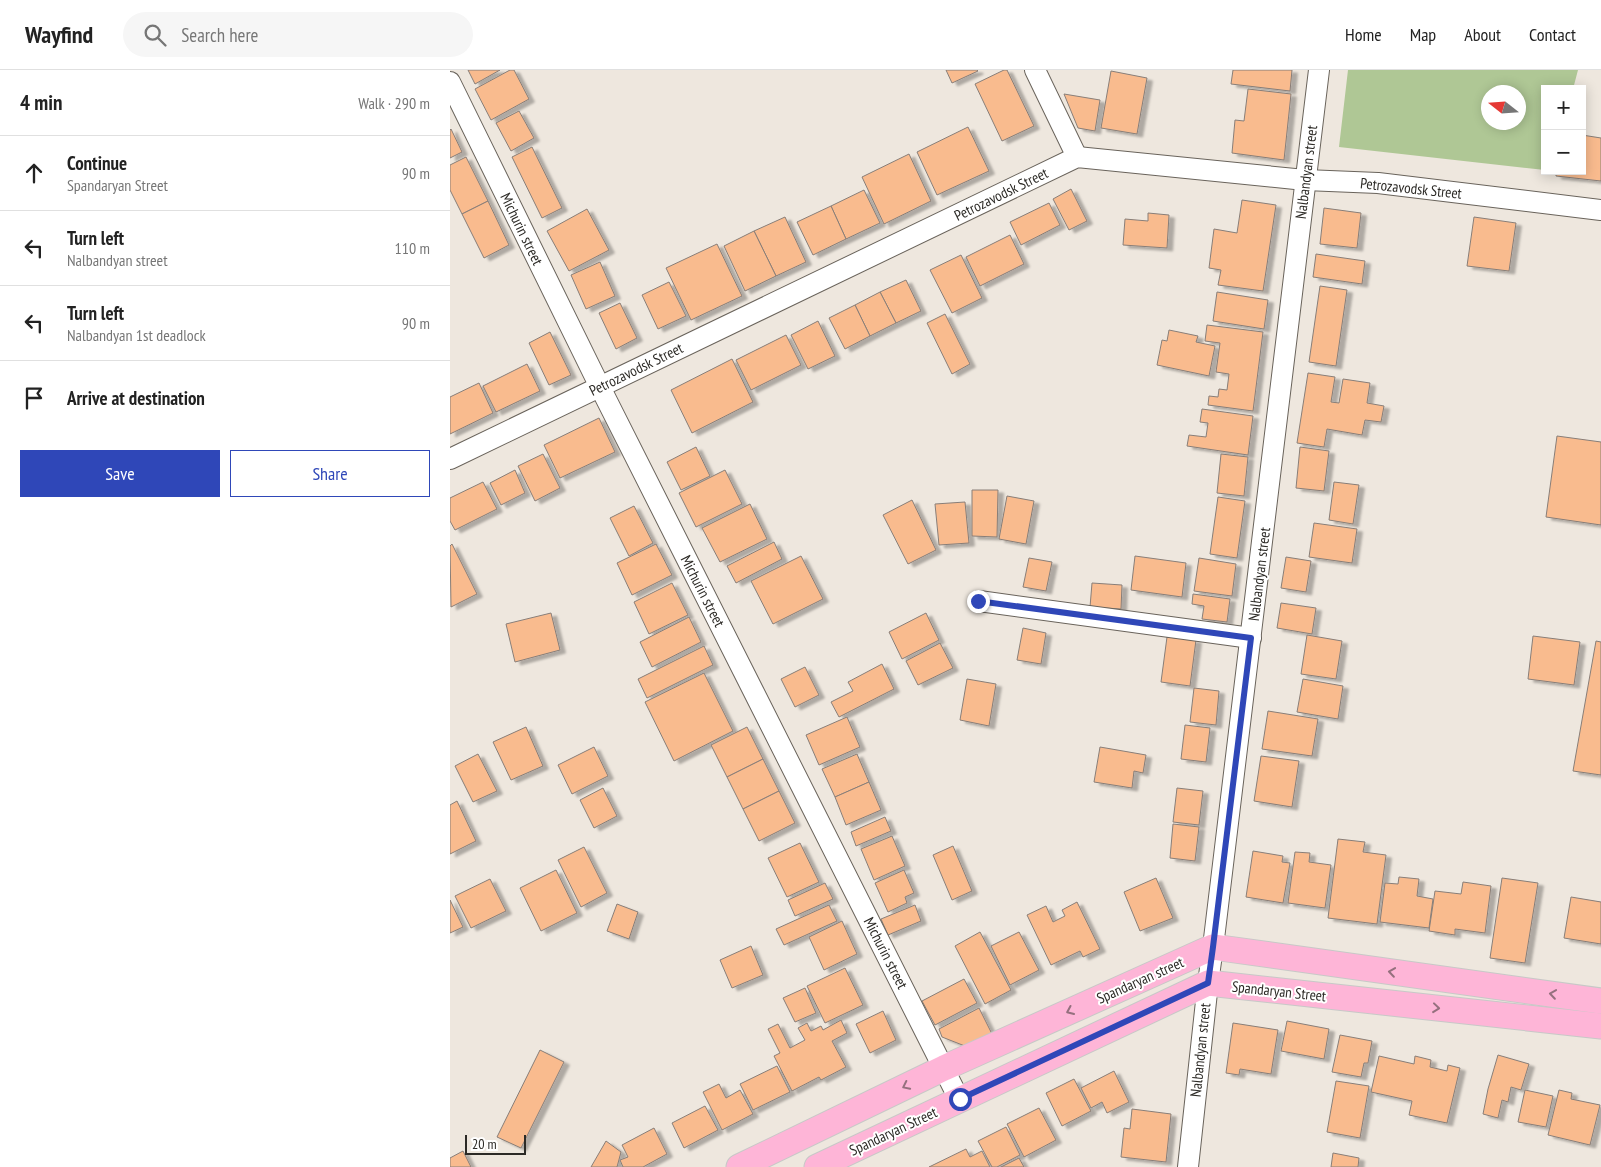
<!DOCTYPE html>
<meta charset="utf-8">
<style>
:root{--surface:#fff;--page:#f6f6f6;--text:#222;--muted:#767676;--line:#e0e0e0;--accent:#2f47b8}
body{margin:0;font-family:"PT Sans Narrow",sans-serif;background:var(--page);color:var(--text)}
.controls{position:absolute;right:15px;top:15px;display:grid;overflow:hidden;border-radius:0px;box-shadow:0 2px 12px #0003}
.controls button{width:45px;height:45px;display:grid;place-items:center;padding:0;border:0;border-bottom:1px solid var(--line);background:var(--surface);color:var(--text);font:25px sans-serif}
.compass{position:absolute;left:1031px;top:15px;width:45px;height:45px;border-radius:50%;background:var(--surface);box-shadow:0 2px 12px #0003;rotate:287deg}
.scale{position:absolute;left:15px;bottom:12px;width:61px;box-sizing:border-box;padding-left:5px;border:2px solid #2c2a26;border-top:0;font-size:14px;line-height:18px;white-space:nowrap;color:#2c2a26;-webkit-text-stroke:4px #fff;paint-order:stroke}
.stop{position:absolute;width:15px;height:15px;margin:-11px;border:4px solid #2f47b8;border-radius:50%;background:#fff}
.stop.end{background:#2f47b8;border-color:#fff;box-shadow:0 1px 5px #0008}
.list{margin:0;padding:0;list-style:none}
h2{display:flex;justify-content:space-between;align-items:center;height:65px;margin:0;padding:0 20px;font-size:21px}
h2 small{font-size:16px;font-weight:400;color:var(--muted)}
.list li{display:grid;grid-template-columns:32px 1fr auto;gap:15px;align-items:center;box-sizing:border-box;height:75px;padding:0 20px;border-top:1px solid var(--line)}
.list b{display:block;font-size:19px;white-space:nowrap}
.list p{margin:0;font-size:16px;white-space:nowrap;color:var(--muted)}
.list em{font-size:16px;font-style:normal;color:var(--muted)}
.actions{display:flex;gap:10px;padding:15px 20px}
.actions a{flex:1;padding:11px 0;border:1px solid var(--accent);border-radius:0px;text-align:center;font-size:18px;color:var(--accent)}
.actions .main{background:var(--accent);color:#fff}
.icon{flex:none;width:28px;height:28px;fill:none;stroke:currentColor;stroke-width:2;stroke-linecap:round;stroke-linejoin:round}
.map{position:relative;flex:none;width:1151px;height:1097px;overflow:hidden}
header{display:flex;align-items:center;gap:30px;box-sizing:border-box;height:70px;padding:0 25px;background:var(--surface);border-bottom:1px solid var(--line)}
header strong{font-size:24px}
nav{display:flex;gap:28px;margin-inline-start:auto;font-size:18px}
.search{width:350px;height:45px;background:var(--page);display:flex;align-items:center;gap:12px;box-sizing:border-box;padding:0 18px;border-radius:28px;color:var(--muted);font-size:19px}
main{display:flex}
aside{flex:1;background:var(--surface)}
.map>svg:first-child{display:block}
.green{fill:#afc795;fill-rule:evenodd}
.building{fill:#f9bb8e;stroke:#887e78;filter:url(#shadow)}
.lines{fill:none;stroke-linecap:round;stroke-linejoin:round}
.minor-casing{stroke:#69635b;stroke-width:22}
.major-casing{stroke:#c8c8c7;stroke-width:27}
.minor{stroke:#fff;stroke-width:20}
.major{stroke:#feb5d7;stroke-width:25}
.oneway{stroke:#95707e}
.route{stroke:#2f47b8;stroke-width:6}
.labels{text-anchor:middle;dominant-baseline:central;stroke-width:4;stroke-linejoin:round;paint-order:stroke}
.street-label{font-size:15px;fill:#2c2a26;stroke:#fff}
</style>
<header>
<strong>Wayfind</strong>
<div class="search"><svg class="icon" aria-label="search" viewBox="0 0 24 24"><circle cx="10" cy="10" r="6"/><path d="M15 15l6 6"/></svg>Search here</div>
<nav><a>Home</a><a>Map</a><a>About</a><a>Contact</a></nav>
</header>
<main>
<aside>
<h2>4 min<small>Walk · 290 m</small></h2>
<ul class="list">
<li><svg class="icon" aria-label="ahead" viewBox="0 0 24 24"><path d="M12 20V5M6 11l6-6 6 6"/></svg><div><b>Continue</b><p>Spandaryan Street</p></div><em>90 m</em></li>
<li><svg class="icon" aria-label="left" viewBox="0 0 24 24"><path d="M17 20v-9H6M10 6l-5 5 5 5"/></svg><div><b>Turn left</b><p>Nalbandyan street</p></div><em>110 m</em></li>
<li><svg class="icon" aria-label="left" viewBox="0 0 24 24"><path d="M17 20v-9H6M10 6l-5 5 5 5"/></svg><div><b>Turn left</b><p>Nalbandyan 1st deadlock</p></div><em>90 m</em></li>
<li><svg class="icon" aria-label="arrive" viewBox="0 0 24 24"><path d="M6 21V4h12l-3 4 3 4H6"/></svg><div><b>Arrive at destination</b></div></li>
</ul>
<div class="actions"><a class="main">Save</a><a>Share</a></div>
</aside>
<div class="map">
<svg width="1151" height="1097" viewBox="0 0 1151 1097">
<defs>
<filter id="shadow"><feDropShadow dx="5.5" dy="3" stdDeviation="1" flood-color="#0004"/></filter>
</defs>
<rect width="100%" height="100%" fill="#eee7de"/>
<!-- green -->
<path class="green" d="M898,0H1128L1123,19H1095V100L889,77ZM1038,22H1068V52H1038Z"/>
<!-- building -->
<g class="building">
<polygon points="18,0 50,0 25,14"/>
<polygon points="60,0 64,0 79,29 41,50 25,19"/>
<polygon points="496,0 527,0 528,1 502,13"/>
<polygon points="554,0 557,0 584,56 552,71 525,14"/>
<polygon points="783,0 842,0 840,21 781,14"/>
<polygon points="661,1 697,8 687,64 651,58"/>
<polygon points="798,19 841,24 834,90 782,83 785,50 794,51"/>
<polygon points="614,24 650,30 645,61 628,58"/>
<polygon points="69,41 84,68 61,81 46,53"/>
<polygon points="518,57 539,101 487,125 467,82"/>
<polygon points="1,59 12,82 0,88 0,60"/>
<polygon points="1132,65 1151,68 1151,111 1106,106 1106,101 1132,101"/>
<polygon points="82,77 112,138 92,148 62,87"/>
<polygon points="459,84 481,131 434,154 412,107"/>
<polygon points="16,87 38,131 12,144 0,120 0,95"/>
<polygon points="621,119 637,151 619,160 603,129"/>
<polygon points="414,120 430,153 396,169 381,136"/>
<polygon points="792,130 826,135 813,221 768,215 771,200 759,198 764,159 787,163"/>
<polygon points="38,131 59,175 34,188 12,144"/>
<polygon points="599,133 610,155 571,175 560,152"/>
<polygon points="381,136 396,169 363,185 347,152"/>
<polygon points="874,138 911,143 907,178 870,174"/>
<polygon points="137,139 159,180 119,201 97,161"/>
<polygon points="698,143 719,145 717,178 673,175 675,149 698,151"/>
<polygon points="335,147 356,192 326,206 304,161"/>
<polygon points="1024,147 1066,153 1059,201 1017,196"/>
<polygon points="304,161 326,206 295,221 274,176"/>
<polygon points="560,165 574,194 530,216 516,187"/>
<polygon points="267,174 292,226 241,250 216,198"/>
<polygon points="866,184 915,191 912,214 863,207"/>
<polygon points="511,185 532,228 502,243 480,200"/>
<polygon points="150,192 165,226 136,239 121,205"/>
<polygon points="456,210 471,241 446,253 430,222"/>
<polygon points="219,212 236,246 208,259 192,225"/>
<polygon points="870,216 897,220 886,296 859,292"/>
<polygon points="430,222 446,253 420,266 405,235"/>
<polygon points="767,222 818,230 814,259 763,251"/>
<polygon points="170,233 187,268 166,279 149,243"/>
<polygon points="405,235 420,266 395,279 379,248"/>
<polygon points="495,244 520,294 502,304 477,253"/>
<polygon points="368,251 385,286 358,299 341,265"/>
<polygon points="757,255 813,262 803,341 758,335 759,326 768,327 769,319 777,320 779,304 766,302 770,273 755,271"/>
<polygon points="719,260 748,266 746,272 765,276 759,306 707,295 712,270 717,271"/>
<polygon points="100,262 121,305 99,315 79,273"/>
<polygon points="336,265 351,295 301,320 286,290"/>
<polygon points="282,289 303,332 242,363 221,320"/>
<polygon points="77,294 90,321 46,342 33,316"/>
<polygon points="858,303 885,307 881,332 889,333 893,309 920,313 917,333 934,336 931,352 915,350 912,365 877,359 874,377 847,373"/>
<polygon points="29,313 43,343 0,364 0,327"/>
<polygon points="752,339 803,346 798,385 737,376 739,365 756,367 758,353 750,352"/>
<polygon points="149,348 165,382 110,408 94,375"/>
<polygon points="1107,366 1151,372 1151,455 1096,447"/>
<polygon points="246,377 260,406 231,420 217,392"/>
<polygon points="850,377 879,381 874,421 846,418"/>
<polygon points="93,384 110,418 85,431 68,396"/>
<polygon points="771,384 798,387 794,426 767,423"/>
<polygon points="65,400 75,423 51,435 40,413"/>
<polygon points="275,400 292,434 246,457 229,423"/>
<polygon points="33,412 47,439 5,460 0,451 0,428"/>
<polygon points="884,412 909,415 903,454 879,450"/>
<polygon points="522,420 548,420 547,467 522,466"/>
<polygon points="557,426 584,431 576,474 549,469"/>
<polygon points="768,427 795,431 787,488 760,484"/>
<polygon points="462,430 486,480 458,494 433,445"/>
<polygon points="515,432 519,473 489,475 485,434"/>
<polygon points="300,434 317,469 270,492 252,458"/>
<polygon points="184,436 203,473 179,486 160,448"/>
<polygon points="864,453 907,459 902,493 859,487"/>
<polygon points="324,472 332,489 286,513 277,496"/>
<polygon points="2,474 27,524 1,537 0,476"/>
<polygon points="206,474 222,505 182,525 167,493"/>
<polygon points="351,486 373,529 323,554 301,511"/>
<polygon points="685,486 736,493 732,527 681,520"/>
<polygon points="836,487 861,491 856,522 831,518"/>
<polygon points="579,488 602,492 596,521 573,517"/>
<polygon points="749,488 786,494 782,526 744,521"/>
<polygon points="222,513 238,545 199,564 184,532"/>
<polygon points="642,513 672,515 671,539 640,537"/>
<polygon points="743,524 780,529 777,552 752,549 754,536 742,534"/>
<polygon points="831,533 866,538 862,564 827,558"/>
<polygon points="101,543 110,580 65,592 56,554"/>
<polygon points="476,543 489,570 452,589 439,562"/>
<polygon points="239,547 251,572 202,597 190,572"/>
<polygon points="573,558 596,563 591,594 567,590"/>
<polygon points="857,565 892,571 886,609 851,604"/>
<polygon points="1083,566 1130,572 1124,615 1078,609"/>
<polygon points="717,567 746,570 740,616 711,612"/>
<polygon points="1146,571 1151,572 1151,705 1123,701"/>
<polygon points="490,573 503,598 468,615 456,591"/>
<polygon points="254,576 263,595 197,628 188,609"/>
<polygon points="432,594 444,619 389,647 381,632 403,621 398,612"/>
<polygon points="355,597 369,625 345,637 331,609"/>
<polygon points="254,603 283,661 224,691 195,632"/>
<polygon points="517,609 546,614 539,656 510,650"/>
<polygon points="853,609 893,616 888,649 847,642"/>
<polygon points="744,618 769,621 766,655 740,652"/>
<polygon points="818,641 868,649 862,686 812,679"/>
<polygon points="397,647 410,677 369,695 356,665"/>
<polygon points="735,655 760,658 756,692 731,689"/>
<polygon points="76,657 93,696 61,710 43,672"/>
<polygon points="297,657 313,689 277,707 261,675"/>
<polygon points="144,677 158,706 122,724 108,695"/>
<polygon points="650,677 696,685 693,703 684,701 682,718 644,712"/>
<polygon points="28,684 47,721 23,732 5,696"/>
<polygon points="407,684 419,712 385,727 372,699"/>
<polygon points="811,686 849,691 842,737 804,731"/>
<polygon points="313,689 329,721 293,739 277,707"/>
<polygon points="419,712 431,740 396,755 385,727"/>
<polygon points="153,718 167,746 144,758 130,730"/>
<polygon points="727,718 753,721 749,755 723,752"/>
<polygon points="329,721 345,753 309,771 293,739"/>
<polygon points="7,731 26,771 0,784 0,735"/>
<polygon points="435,747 441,761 406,776 401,762"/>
<polygon points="723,754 749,757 745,791 720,788"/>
<polygon points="442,766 455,796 424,810 411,779"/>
<polygon points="888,769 915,772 913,782 936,785 927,854 878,848"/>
<polygon points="350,773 369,812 337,827 318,788"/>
<polygon points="503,776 522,821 502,830 483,785"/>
<polygon points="134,777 157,823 131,837 108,790"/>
<polygon points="803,781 833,786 832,792 840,793 833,833 796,827"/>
<polygon points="845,782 860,783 859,792 881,795 875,838 838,833"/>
<polygon points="106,800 127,843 91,861 70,818"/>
<polygon points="454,800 464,823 455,827 457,833 438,842 425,813"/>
<polygon points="949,807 969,809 967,826 983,829 979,858 930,852 935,813 948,814"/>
<polygon points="706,808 723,848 690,861 674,822"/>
<polygon points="1052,808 1088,813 1075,893 1040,888"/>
<polygon points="40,809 56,841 21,858 5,826"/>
<polygon points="1013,812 1041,816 1035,863 1005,859 1005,865 979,861 985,821 1011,824"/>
<polygon points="375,813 383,829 345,846 338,830"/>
<polygon points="1121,827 1151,832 1151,874 1114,868"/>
<polygon points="0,830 13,857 0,863"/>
<polygon points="627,832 650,879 633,887 630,881 601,895 577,845 596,836 603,852 615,846 612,840"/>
<polygon points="167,834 188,842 179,869 157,861"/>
<polygon points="379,835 387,851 334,875 326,859"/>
<polygon points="465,835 471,851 438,865 431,849"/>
<polygon points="392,851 407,884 374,900 359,867"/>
<polygon points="530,862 561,920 535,934 505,876"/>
<polygon points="569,862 589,900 560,915 541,876"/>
<polygon points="301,876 313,905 282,918 270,890"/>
<polygon points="395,898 413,935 375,953 357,916"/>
<polygon points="514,909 527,933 485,955 472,931"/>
<polygon points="355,918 366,943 345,952 333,928"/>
<polygon points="529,938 543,966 520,978 492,967 489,959"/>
<polygon points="433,941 446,970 420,983 406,954"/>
<polygon points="391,950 397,963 382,971 396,997 371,1010 369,1007 342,1021 324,986 330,983 318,959 328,954 340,978 355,970 348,958 357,953 361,961 371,956 373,960"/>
<polygon points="837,951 879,959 874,989 831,981"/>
<polygon points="783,953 828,960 821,1004 790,999 789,1005 776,1003"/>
<polygon points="890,965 922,971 918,993 914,993 911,1007 882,1002"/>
<polygon points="90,980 114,992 71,1078 47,1067"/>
<polygon points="1048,985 1079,994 1071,1020 1061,1017 1058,1032 1052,1030 1048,1048 1033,1044 1038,1019"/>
<polygon points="929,986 964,994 965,986 981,990 980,997 997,1001 998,995 1010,998 997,1053 959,1045 962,1031 921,1022"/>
<polygon points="327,996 340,1022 303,1040 290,1014"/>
<polygon points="664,1001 679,1032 657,1043 652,1032 641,1038 631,1018"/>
<polygon points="624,1009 641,1041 612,1056 596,1023"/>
<polygon points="886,1011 919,1016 910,1068 877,1062"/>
<polygon points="269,1014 276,1028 290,1020 303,1044 272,1060 253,1022"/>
<polygon points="1075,1020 1103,1026 1096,1057 1068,1052"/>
<polygon points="1109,1020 1122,1023 1121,1029 1150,1035 1140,1075 1098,1065"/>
<polygon points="255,1036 268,1060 234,1078 222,1053"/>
<polygon points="589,1038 606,1070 574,1087 557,1054"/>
<polygon points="682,1039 721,1044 716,1092 671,1087 674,1058 680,1059"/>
<polygon points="556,1057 570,1085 547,1097 542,1097 528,1071"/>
<polygon points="204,1058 217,1084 193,1097 173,1097 170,1090 178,1087 172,1075"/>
<polygon points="156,1071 171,1082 167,1097 141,1097"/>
<polygon points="516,1079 520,1087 532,1081 540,1097 479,1097"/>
<polygon points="13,1081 21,1097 0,1097 0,1088"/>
<polygon points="883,1083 909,1088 908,1097 881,1097"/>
<polygon points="569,1088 574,1097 551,1097"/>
</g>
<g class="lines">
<!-- minor casing -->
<g class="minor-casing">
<g id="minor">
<polyline points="585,0 627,87"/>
<polyline points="0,12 150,317 509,1029"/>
<polyline points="0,389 627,87 855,110 928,113 1151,140"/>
<polyline points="529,531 801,568"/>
<polyline points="738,1097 758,913 763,877 869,0"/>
</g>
</g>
<!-- major casing -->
<g class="major-casing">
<g id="major">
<polyline points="289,1097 494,998 763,877 1151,931"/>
<polyline points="367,1097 758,913 1151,956"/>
</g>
</g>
<!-- minor -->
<use href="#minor" class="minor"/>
<!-- major -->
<use href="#major" class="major"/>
</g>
<!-- one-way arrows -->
<defs><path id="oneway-chevron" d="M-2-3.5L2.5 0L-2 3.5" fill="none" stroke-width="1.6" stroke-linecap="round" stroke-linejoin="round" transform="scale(1.25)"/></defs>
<g class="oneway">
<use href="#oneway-chevron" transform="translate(942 902) rotate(-172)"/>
<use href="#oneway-chevron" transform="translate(1103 924) rotate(-172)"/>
<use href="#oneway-chevron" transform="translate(986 938) rotate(6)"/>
<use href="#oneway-chevron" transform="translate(620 941) rotate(156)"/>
<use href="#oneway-chevron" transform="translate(456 1016) rotate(154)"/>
</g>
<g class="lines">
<!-- route -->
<polyline class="route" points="510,1029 758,913 763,877 801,568 528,531"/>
</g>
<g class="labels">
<!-- street labels -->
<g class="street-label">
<text transform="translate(856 102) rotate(-83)">Nalbandyan street</text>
<text transform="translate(961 118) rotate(6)">Petrozavodsk Street</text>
<text transform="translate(551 124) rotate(-26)">Petrozavodsk Street</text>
<text transform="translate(72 159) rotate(64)">Michurin street</text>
<text transform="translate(186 299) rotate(-26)">Petrozavodsk Street</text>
<text transform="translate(809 504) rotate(-83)">Nalbandyan street</text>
<text transform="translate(253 521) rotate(63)">Michurin street</text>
<text transform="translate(436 883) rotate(63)">Michurin street</text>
<text transform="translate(690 910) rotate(-24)">Spandaryan street</text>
<text transform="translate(829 921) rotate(6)">Spandaryan Street</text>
<text transform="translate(750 980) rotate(-84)">Nalbandyan street</text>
<text transform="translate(443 1061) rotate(-25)">Spandaryan Street</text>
</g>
</g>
</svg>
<div class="controls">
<button>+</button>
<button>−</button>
</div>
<svg class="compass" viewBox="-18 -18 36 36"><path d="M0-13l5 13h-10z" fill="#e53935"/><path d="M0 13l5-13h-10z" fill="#767676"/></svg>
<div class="scale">20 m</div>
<div class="stop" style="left:510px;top:1029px"></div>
<div class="stop end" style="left:528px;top:531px"></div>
</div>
</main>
